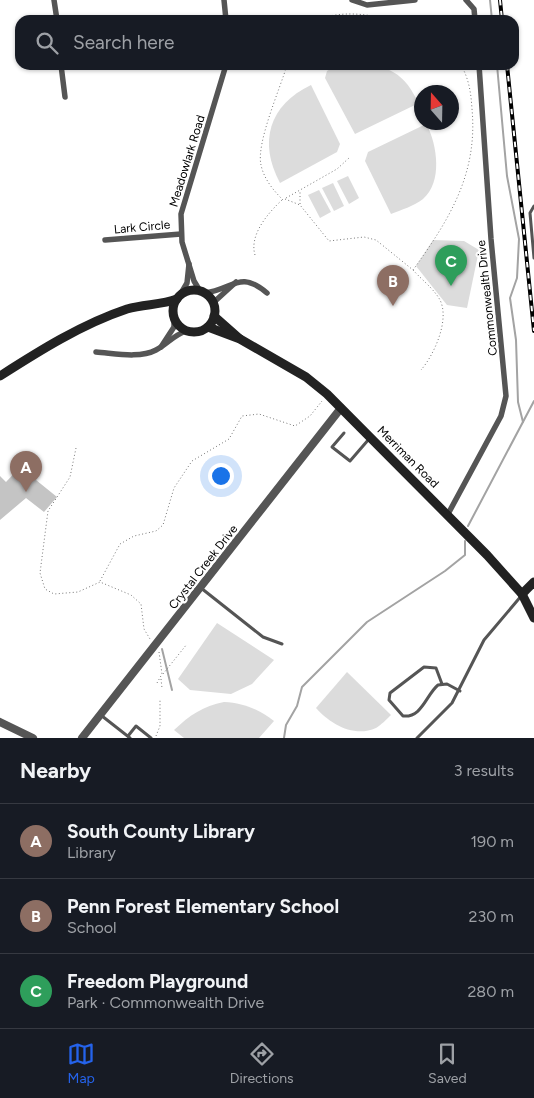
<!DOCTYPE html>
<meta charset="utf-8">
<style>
:root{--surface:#171b24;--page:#242831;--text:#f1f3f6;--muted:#9ea1a6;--line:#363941;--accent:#2563eb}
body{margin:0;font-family:Figtree,sans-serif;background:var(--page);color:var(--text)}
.compass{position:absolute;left:414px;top:85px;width:45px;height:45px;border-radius:50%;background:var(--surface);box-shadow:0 1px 4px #0004;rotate:340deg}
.you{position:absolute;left:220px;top:475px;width:18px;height:18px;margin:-12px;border:4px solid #fff;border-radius:50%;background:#1a73e8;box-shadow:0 0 0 8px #1a73e833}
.badge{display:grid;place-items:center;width:32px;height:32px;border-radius:50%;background:var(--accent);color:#fff;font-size:16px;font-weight:700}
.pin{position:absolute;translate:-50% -41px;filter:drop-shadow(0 1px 2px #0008)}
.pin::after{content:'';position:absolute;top:26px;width:18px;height:15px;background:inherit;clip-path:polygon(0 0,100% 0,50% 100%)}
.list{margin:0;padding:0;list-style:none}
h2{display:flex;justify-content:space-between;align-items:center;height:65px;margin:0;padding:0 20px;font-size:21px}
h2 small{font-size:16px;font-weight:400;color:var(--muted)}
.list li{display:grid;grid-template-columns:32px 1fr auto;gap:15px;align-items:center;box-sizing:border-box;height:75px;padding:0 20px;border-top:1px solid var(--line)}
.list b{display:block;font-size:19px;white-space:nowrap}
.list p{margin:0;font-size:16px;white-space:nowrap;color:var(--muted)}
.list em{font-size:16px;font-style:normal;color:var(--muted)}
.icon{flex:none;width:28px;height:28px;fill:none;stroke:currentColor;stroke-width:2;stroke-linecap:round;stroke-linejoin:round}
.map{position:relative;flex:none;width:534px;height:738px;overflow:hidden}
.search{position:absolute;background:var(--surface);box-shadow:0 1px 4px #0004;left:15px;right:15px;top:15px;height:55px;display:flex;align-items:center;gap:12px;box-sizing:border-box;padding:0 18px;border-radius:15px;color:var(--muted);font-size:19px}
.sheet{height:290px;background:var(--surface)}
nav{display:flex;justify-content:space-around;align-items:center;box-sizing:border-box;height:70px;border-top:1px solid var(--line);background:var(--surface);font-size:14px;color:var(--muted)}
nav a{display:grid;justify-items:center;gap:2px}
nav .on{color:var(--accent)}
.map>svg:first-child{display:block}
.green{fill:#dcdcdc}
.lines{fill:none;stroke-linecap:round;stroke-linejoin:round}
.stream{stroke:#a3a3a3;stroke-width:2}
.building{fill:#c4c4c4}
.path{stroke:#777;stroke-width:1;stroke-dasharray:1 2.5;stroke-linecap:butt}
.service{stroke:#555;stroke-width:3}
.minor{stroke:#555;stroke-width:5.5}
.tertiary{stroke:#555;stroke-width:8}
.secondary{stroke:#222;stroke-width:9}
.rail-casing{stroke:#000;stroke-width:4}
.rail{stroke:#fff;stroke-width:2;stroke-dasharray:5.5;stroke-linecap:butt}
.labels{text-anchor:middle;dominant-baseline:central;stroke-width:4.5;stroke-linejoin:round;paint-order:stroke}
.street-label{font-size:12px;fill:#000;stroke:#fff}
</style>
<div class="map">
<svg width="534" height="738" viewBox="0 0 534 738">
<rect width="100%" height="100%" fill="#fff"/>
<!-- green -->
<g class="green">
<path d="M337,65C374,65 398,61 417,100L415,105L355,134L325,78L327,71Z"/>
<path d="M311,85L340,144L337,152L280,183C258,142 269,105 311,85Z"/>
<path d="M424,125H427C437,145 443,182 423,199C414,206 401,210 391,214L365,161L368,152Z"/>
<polygon points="348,176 359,198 349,204 337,181"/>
<polygon points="333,183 344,206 334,211 322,188"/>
<polygon points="319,190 331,212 320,218 308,195"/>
<polygon points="433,240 464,241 479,250 467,308 447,305 416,266"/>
<polygon points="217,623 274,660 252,684 231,694 190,690 178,679"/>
<path d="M347,672L391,715C387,719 381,725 376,728C354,738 330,724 316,708Z"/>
<path d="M224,702C244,703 258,709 274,721L259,738H184L174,730C190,715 203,706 224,702Z"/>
</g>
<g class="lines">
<!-- stream -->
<g class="stream">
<polyline points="490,0 492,20"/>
<polyline points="497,65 507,176 519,239 517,278 510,298 516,340 518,402 523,422"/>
<polyline points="468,526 534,401"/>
<polyline points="162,649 172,690"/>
<polyline points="284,738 286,725 297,706 302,687 367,622 445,571 465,555 465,541"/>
</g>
</g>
<!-- building -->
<polygon class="building" points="25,462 35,473 38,477 36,480 57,497 44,512 26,498 0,520 0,476 6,482"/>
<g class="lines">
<!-- path -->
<g class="path">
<path d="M315,20C341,11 364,13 390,20"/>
<polyline points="286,198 337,169 349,158"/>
<path d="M285,199L300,205L329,241L364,237L376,240L413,270C449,220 478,174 472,109C471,93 469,79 461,65"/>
<path d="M283,200C273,190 264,179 261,165C256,143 280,89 287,65"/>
<polyline points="300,204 300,191"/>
<path d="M255,255C249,235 268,213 282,200"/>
<path d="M413,270C422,280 434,289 440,300C450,320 434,355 421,370"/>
<polyline points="76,448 70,477 48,511 40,573 45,589 54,594 78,592 100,582 131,595 141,604 144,629 150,639"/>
<polyline points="100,581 120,544 134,536 156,531 163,525 174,488 192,461 229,439 242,416 259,414 295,426 310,416 322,401"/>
<polyline points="163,674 187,644"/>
<polyline points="161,679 162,688"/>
<polyline points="157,683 162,674 159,652"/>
<polyline points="156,736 160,726 160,700"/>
</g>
<!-- service -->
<g class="service">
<polyline points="534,206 530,213 534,258"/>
<polyline points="344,433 332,447 350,461 369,439"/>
<polyline points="201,588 263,637 282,644"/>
<path d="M442,684L436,668L424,667L390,693L389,700L403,716C422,718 426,695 438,685L447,684L460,691"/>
<polyline points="102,716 130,738"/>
<polyline points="128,736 136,726 151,738"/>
<polyline points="417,738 452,703 484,640 522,595"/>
</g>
<!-- minor -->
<g class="minor">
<polyline points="54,0 57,20"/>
<polyline points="224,0 226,20"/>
<polyline points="352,0 367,5 415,0"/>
<polyline points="466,0 474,9 475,20"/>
<polyline points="61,65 65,97"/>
<polyline points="105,240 181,234"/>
<polyline points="200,291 194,281 182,242 181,214 226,65"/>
<path d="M204,293C233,290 239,269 267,293"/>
<polyline points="180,295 187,283 189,264"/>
<polyline points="213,303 236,282"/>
<polyline points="161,347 174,327 174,320"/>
<path d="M96,352C113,353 139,359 156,350C166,345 174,335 186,331"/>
<polyline points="448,514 501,416 506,396 491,239 479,65"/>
</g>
<!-- tertiary -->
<g class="tertiary">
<polyline points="0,722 33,738"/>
<polyline points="82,738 341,408"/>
</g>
<!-- secondary -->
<g class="secondary">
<circle cx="194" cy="311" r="21"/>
<polyline points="214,316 240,339"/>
<polyline points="208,327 240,339 306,377 327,394 487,555 522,594 534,618"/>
<path d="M0,376C39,351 82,324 127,309C144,304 161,305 177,299"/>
<polyline points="522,594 534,582"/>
</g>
<!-- rail casing -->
<g class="rail-casing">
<g id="rail">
<polyline points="500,0 502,20"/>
<polyline points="507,65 534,331"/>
</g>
</g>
<!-- rail -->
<use href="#rail" class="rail"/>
</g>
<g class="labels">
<!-- street labels -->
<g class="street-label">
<text transform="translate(187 161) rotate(-73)">Meadowlark Road</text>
<text transform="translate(142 227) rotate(-5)">Lark Circle</text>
<text transform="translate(487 298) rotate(-96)">Commonwealth Drive</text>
<text transform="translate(408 457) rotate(45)">Merriman Road</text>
<text transform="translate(203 567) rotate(-52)">Crystal Creek Drive</text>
</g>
</g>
</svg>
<svg class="compass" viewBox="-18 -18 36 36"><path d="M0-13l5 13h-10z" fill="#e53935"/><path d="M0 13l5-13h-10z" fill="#9ea1a6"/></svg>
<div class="you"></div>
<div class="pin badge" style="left:26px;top:492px;background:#8d6e63">A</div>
<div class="pin badge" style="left:393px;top:306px;background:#8d6e63">B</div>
<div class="pin badge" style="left:451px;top:286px;background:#2e9e5b">C</div>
<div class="search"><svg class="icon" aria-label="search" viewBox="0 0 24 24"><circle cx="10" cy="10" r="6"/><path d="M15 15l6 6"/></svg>Search here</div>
</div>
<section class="sheet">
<h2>Nearby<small>3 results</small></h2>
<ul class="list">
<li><span class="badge" style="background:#8d6e63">A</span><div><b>South County Library</b><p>Library</p></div><em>190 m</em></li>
<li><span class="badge" style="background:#8d6e63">B</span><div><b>Penn Forest Elementary School</b><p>School</p></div><em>230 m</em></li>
<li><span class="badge" style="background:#2e9e5b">C</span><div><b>Freedom Playground</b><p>Park · Commonwealth Drive</p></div><em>280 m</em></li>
</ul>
</section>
<nav>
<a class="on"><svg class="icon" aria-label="map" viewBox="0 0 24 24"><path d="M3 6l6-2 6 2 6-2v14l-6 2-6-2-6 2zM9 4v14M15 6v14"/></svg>Map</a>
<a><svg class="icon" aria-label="directions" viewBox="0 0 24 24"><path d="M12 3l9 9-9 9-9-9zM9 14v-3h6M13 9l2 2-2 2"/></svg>Directions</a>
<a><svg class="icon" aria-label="saved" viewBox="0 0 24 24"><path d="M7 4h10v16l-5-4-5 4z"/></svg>Saved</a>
</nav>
